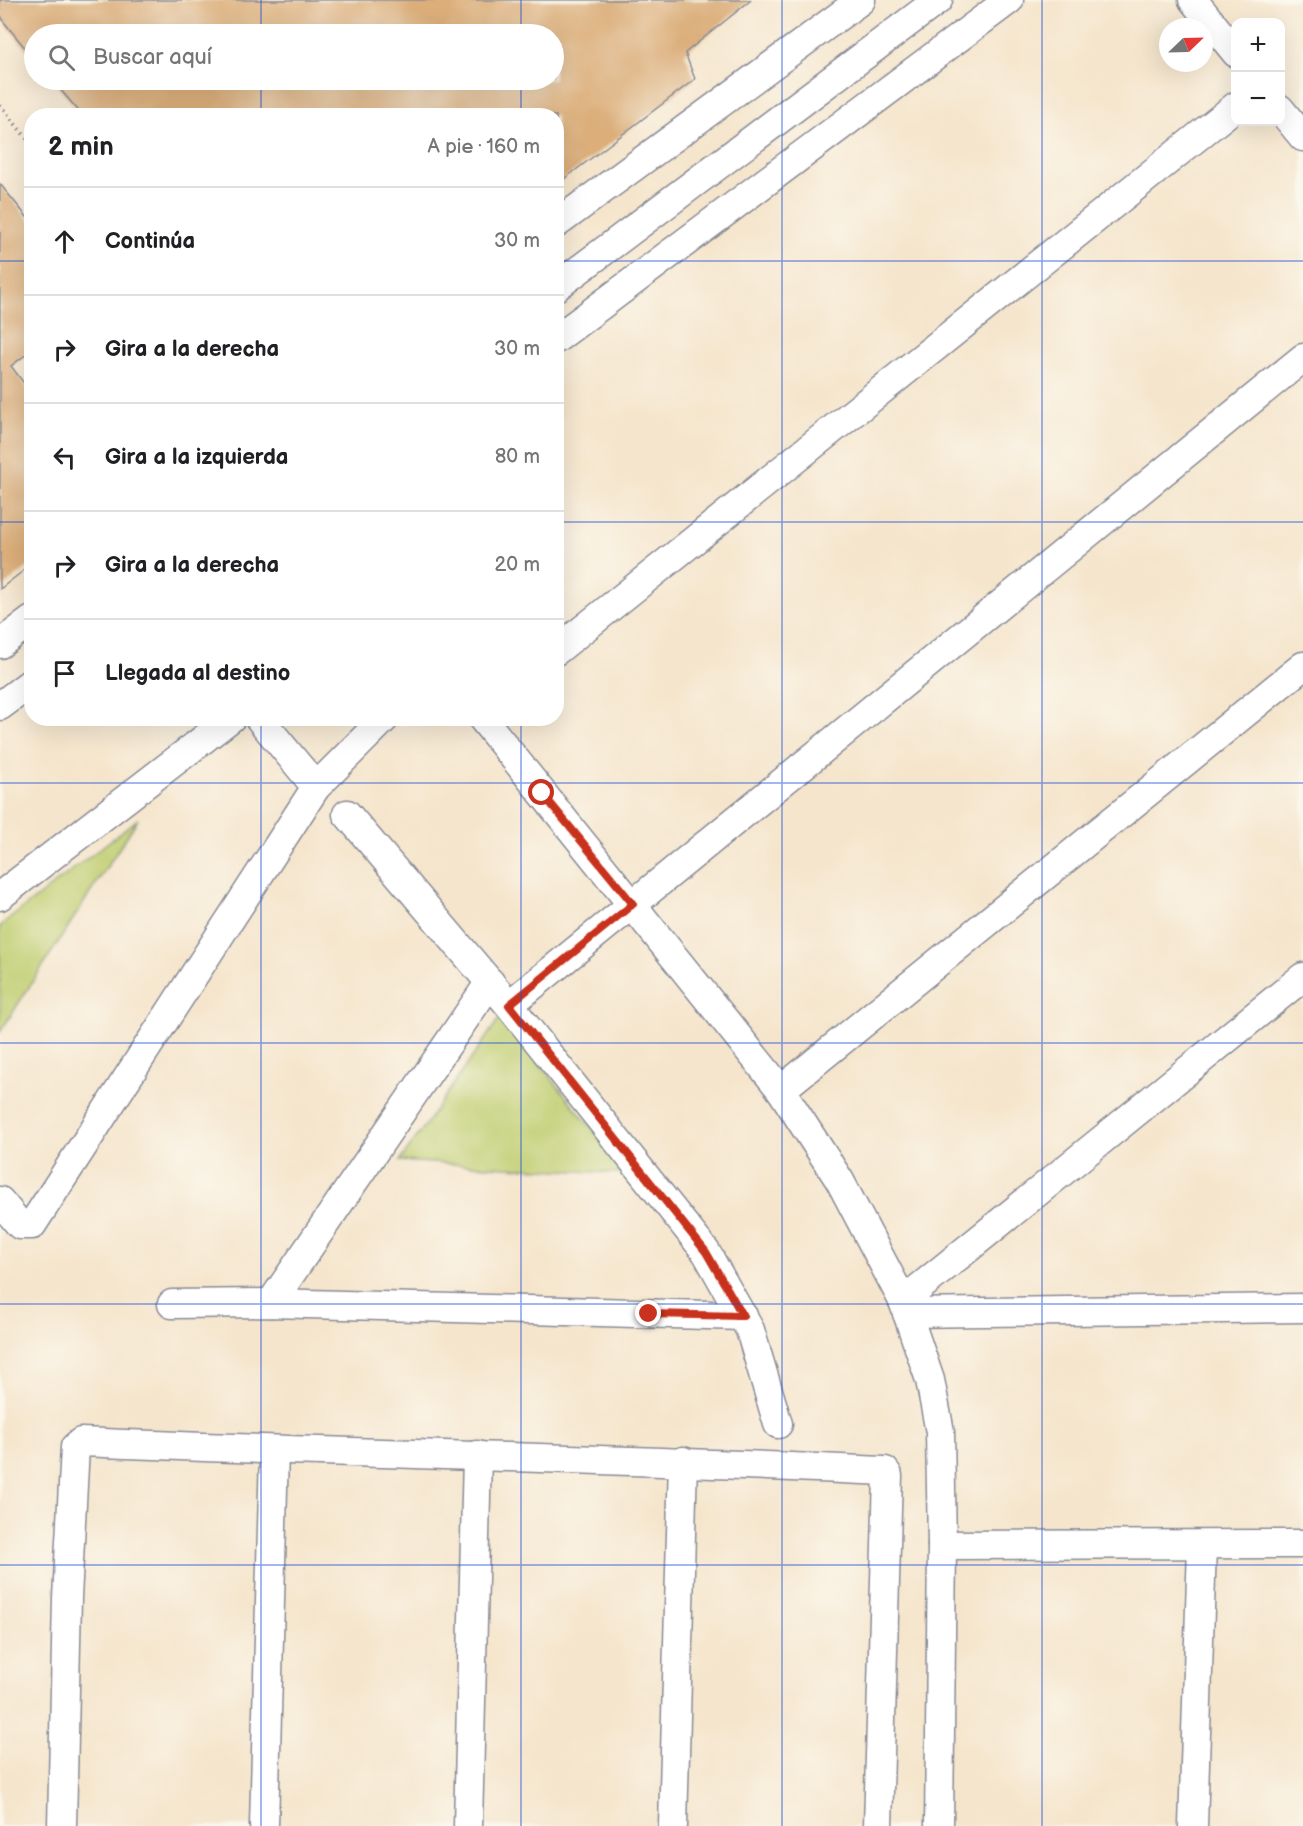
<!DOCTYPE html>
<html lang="es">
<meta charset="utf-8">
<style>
:root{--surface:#fff;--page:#f2f2f2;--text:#202124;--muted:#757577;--line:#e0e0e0}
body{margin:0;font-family:"Balsamiq Sans",sans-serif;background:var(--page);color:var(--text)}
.controls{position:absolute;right:18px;top:18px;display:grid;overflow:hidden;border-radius:12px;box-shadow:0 6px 24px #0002}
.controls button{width:54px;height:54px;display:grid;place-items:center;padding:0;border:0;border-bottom:2px solid var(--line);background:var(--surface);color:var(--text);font:30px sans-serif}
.compass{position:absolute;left:1159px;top:18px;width:54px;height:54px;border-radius:50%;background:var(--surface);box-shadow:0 6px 24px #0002;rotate:67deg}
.stop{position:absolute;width:18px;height:18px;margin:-14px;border:4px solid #c8321e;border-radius:50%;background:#fff}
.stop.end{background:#c8321e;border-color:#fff;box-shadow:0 2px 6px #0008}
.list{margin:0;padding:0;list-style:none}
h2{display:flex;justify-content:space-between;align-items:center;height:78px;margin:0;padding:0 24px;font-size:26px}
h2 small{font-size:20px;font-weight:400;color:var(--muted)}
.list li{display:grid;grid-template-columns:39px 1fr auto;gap:18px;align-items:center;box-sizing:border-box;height:108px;padding:0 24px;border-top:2px solid var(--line)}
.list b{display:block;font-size:22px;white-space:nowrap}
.list em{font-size:20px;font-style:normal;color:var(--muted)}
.icon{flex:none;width:33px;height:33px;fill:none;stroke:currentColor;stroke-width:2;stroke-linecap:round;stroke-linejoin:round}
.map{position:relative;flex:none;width:1303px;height:1826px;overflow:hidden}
.search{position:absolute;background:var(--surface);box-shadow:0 6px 24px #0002;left:24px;top:24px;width:540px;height:66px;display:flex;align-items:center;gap:15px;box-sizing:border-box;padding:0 21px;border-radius:33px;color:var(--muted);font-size:22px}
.panel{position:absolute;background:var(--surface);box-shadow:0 6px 24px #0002;left:24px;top:108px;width:540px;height:618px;border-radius:24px}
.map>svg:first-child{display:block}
.green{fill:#bfcd6f;stroke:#6d7e66;stroke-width:1.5}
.building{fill:#dbae7a}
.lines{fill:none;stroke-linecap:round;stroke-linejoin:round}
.minor-casing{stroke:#888a95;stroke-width:31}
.path{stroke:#888a95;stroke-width:4;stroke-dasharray:1.5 4.5;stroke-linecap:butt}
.minor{stroke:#fff;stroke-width:28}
.route{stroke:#c8321e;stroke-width:8}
.grid{fill:none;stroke:#1d4ed8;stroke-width:1.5;stroke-opacity:0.55}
</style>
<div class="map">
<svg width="1303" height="1826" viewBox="0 0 1303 1826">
<rect width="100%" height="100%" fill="#fbf7ec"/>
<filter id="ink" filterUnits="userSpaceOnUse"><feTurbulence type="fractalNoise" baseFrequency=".0167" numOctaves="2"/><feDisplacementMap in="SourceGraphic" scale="12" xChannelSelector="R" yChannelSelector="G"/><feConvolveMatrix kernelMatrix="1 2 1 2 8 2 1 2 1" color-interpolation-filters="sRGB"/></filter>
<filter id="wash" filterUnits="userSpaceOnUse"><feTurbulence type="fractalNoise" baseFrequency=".008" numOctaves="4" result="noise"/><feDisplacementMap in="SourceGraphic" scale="24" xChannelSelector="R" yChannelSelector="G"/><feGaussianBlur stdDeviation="1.35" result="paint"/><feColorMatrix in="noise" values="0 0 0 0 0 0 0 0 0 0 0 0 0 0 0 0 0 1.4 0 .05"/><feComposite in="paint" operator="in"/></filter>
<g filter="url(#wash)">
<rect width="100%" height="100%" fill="#f5e5cc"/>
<!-- green -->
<g class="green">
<polygon points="138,819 0,1032 0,926"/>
<polygon points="501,1016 629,1174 400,1161"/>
</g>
<g id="blocks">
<!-- building -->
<g class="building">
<polygon points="0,0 751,0 685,53 695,79 556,185 556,116 83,116 52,80 554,80 554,34 34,34 34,59 4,22 0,13"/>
<polygon points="0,184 32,223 32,350 11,366 32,394 32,564 0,589"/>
</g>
</g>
</g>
<g filter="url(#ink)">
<use href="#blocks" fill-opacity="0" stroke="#888a95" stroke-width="1.5"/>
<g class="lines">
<!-- minor casing -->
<g class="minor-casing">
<g id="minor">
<polyline points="1193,0 1236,53"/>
<polyline points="1280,109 1303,137"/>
<polyline points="556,224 861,0"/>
<polyline points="556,287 938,0"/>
<polyline points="556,339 1009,0"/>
<polyline points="0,644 32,620"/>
<polyline points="556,651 1236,106"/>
<polyline points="0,706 32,682"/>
<polyline points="259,718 316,787"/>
<polyline points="482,718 781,1090 840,1181 903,1301 930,1380 940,1432 942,1545 939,1826"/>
<polyline points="347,814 509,1005 706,1252 750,1330 778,1424"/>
<polyline points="0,896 231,718"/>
<polyline points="509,1005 1303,358"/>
<polyline points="781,1090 1303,666"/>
<polyline points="0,1201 20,1225 32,1225 316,787 385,718"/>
<polyline points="903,1301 1303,977"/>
<polyline points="271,1303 490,982"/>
<polyline points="172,1304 271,1303 743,1316"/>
<polyline points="907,1313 1303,1308"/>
<polyline points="942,1545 1303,1544"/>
<path d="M62,1826L67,1598L75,1447L81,1442C349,1454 617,1458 885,1471L888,1475L878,1826"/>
<polyline points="264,1826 274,1451"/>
<polyline points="468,1826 477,1455"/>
<polyline points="673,1826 683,1461"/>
<polyline points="1193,1826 1202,1546"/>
</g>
</g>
<!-- path -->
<polyline class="path" points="0,105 32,145"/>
<!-- minor -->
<use href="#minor" class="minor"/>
</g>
</g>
<g class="lines" filter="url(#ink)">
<!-- route -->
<polyline class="route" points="542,793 633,904 509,1005 706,1252 743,1316 649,1314"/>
</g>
<!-- grid -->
<path class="grid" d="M261,0V34M521,0V34M782,0V1826M1042,0V1826M261,80V116M521,80V116M0,261H32M556,261H1303M0,522H32M556,522H1303M261,718V1826M521,718V1826M0,783H1303M0,1043H1303M0,1304H1303M0,1565H1303"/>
</svg>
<div class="controls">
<button>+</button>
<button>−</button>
</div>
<svg class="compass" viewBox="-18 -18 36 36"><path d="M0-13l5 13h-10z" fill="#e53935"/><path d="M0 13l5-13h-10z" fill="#757577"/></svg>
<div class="stop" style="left:542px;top:793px"></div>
<div class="stop end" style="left:649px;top:1314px"></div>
<div class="search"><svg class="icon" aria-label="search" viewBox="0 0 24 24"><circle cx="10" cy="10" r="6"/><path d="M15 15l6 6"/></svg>Buscar aquí</div>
<section class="panel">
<h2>2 min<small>A pie · 160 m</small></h2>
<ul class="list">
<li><svg class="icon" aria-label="ahead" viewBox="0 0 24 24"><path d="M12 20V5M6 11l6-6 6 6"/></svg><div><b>Continúa</b></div><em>30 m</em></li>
<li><svg class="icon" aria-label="right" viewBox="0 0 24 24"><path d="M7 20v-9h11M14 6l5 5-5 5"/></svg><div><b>Gira a la derecha</b></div><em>30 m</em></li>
<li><svg class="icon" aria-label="left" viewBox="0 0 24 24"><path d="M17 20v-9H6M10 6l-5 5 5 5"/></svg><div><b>Gira a la izquierda</b></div><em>80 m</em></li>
<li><svg class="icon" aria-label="right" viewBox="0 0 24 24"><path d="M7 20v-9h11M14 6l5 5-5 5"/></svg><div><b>Gira a la derecha</b></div><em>20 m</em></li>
<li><svg class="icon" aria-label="arrive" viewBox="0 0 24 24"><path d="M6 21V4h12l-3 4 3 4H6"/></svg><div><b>Llegada al destino</b></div></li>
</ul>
</section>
</div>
